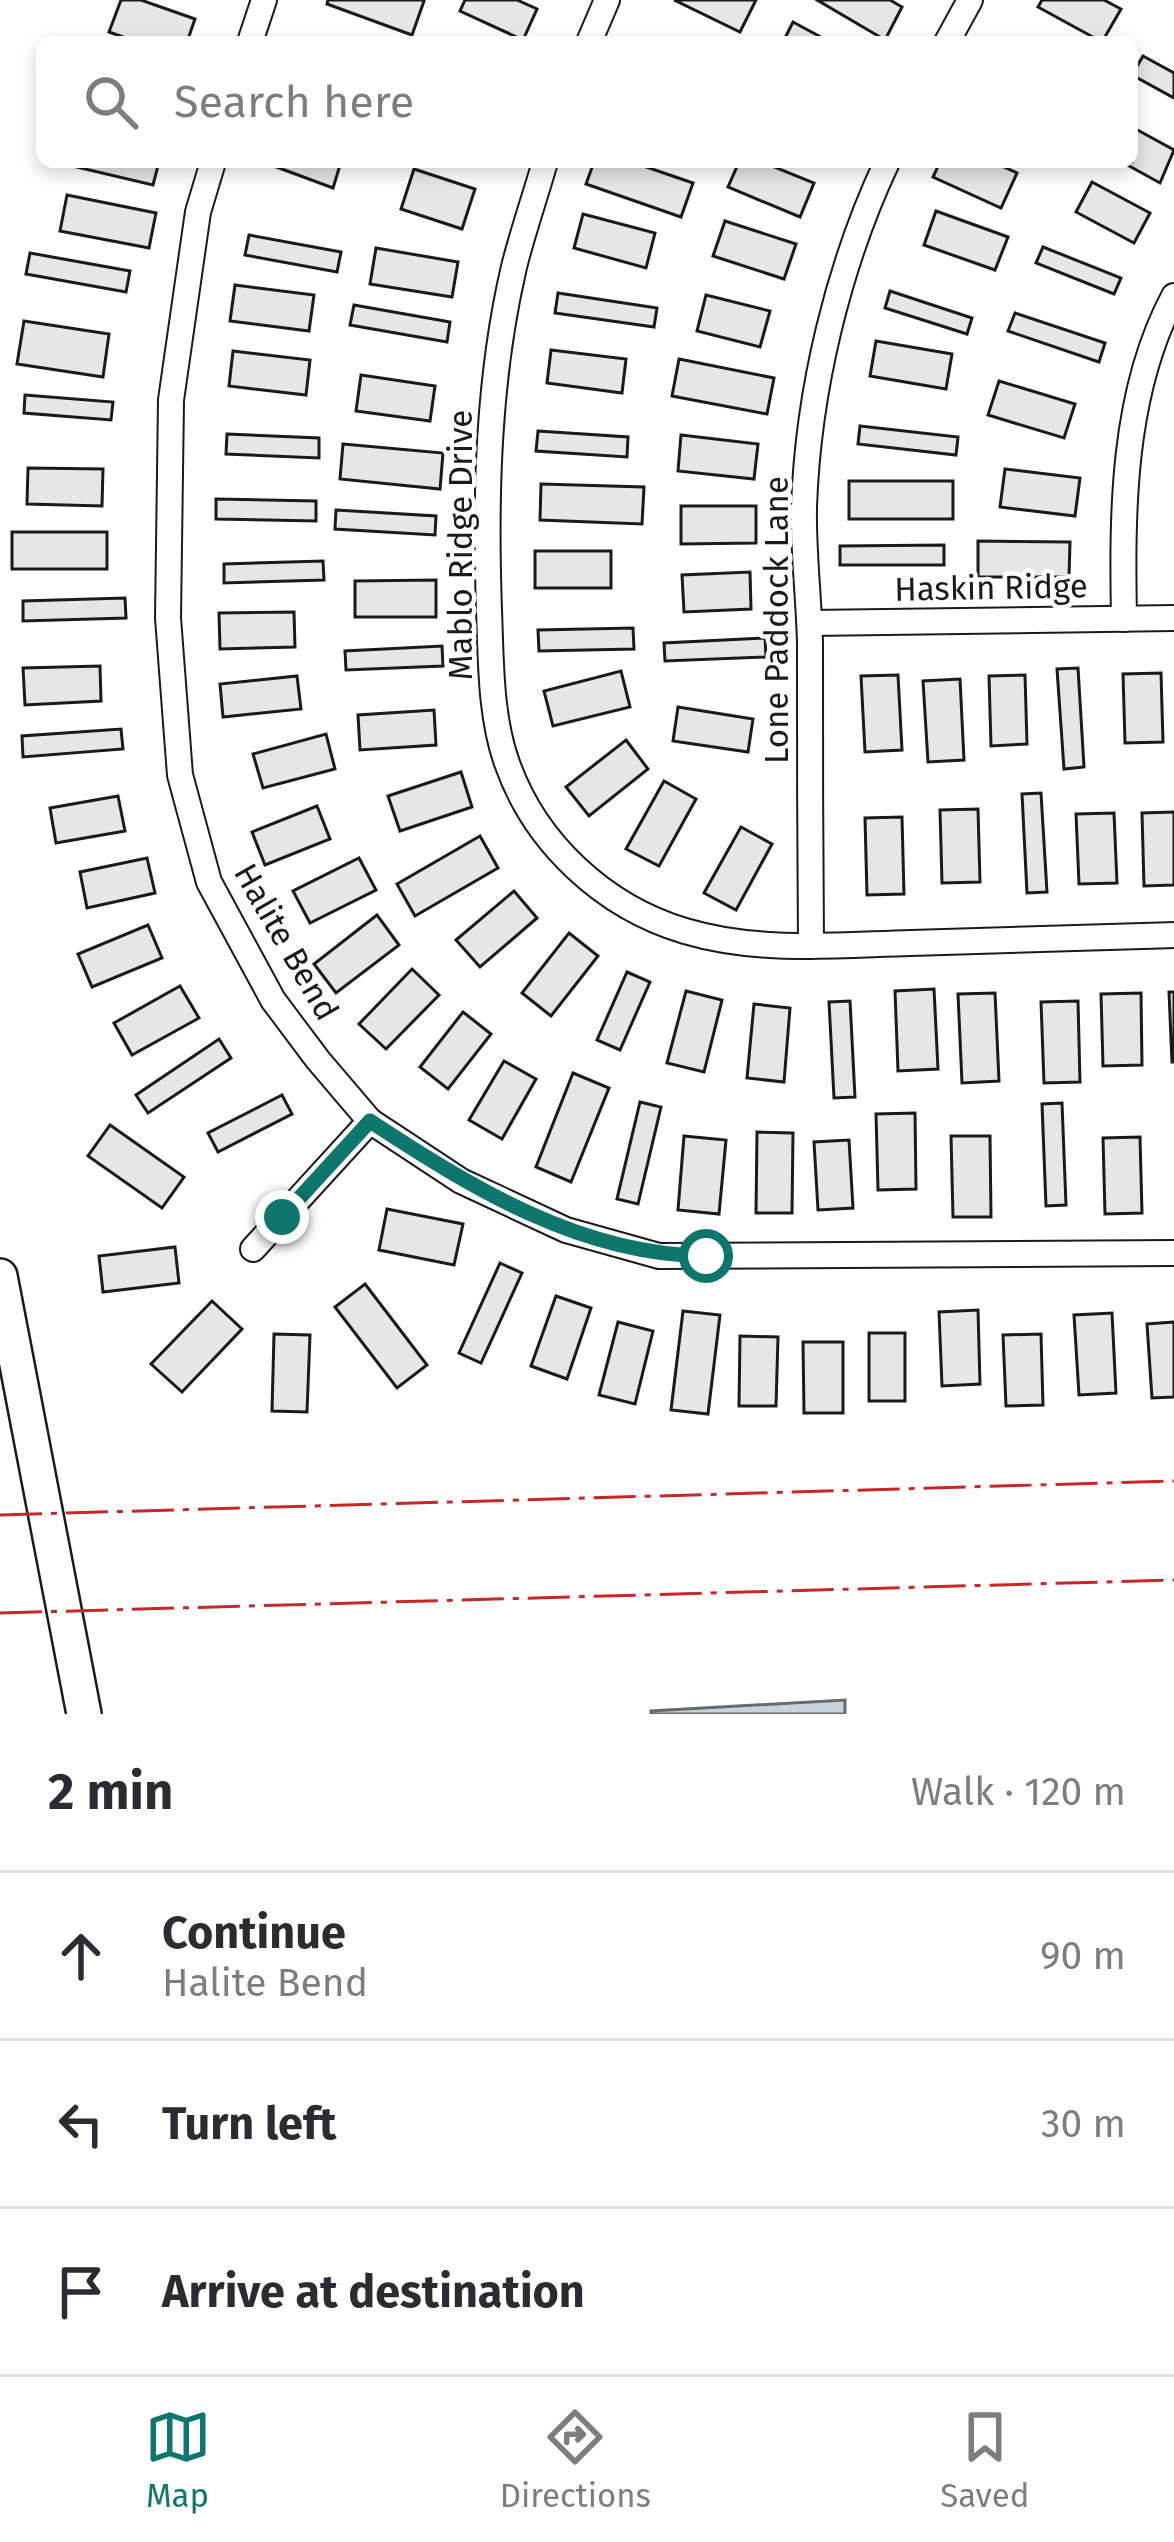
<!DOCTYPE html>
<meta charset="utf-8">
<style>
:root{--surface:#fff;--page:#f7f7f7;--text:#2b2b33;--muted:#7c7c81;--line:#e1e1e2;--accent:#0f766e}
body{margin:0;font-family:"Fira Sans",sans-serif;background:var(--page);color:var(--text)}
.stop{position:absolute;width:36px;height:36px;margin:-27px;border:9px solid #0f766e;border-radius:50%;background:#fff}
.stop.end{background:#0f766e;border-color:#fff;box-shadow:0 3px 12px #0008}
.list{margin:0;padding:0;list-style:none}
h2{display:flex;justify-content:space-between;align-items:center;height:156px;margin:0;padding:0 48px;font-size:51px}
h2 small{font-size:39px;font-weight:400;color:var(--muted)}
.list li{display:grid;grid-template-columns:78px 1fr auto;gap:36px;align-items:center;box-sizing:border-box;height:168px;padding:0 48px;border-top:3px solid var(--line)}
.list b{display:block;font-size:45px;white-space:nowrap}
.list p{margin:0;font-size:39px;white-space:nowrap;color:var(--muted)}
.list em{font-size:39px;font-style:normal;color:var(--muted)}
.icon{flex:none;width:66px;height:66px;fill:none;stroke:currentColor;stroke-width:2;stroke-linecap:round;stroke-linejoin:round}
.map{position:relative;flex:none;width:1174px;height:1714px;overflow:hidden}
.search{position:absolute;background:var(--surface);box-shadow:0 6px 18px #0003;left:36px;right:36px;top:36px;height:132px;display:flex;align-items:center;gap:30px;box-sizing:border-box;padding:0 42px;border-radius:18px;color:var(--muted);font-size:45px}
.sheet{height:660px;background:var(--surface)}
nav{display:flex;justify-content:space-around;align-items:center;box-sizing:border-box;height:168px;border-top:3px solid var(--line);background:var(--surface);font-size:33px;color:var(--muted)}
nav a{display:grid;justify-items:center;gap:6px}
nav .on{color:var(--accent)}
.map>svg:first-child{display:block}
.water{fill:#c6d2dc;stroke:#6a6a6a;stroke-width:3}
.building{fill:#e6e6e6;stroke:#1a1a1a;stroke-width:3}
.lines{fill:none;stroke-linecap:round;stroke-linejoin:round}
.minor-casing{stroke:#1a1a1a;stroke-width:28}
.tertiary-casing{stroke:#1a1a1a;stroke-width:38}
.minor{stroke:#fff;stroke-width:24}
.tertiary{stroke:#fff;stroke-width:33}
.power{stroke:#c62828;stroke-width:3;stroke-dasharray:42 9 6 9;stroke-linecap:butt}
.route{stroke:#0f766e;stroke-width:15}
.labels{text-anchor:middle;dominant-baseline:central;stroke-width:9;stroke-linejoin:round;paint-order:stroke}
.street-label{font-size:33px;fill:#1a1a1a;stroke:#fff}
</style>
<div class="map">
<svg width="1174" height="1714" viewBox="0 0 1174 1714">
<rect width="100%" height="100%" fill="#fff"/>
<!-- water -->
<polygon class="water" points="845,1700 845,1714 651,1714 651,1711"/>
<!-- building -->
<g class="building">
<polygon points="121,0 141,0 195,19 187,42 137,42 109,32"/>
<polygon points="328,0 422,0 424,1 412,35 327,4"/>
<polygon points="465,0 517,0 537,9 523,40 460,11"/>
<polygon points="674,0 756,0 740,32"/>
<polygon points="817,0 890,0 902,7 885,40"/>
<polygon points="1042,0 1104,0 1121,9 1102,42 1038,7"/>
<polygon points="793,22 830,42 792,42 785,38"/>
<polygon points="1143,56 1174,73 1174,98 1132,75"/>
<polygon points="1132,127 1174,150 1160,183 1122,162 1132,162"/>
<polygon points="69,162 159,162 153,185 68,165"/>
<polygon points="263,162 341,162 333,188"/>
<polygon points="594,162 632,162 693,183 681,217 586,184"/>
<polygon points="739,162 762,162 814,183 800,217 728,187"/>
<polygon points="940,162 993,162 1017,173 1001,208 933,177"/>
<polygon points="414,169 475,189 462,229 401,209"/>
<polygon points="1092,182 1150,213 1134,243 1076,212"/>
<polygon points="67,195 156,213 149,248 60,231"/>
<polygon points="936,211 1008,237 995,270 924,245"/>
<polygon points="583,214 655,233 646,268 574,248"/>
<polygon points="725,221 796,244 784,279 713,256"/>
<polygon points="249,235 341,252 337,272 245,255"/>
<polygon points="1043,247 1121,278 1114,294 1036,263"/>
<polygon points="376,248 458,262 452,297 370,284"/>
<polygon points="30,253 130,271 126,292 26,274"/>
<polygon points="235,285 314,295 309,331 230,321"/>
<polygon points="890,291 972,318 967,334 885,308"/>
<polygon points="558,293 657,308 654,327 555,313"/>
<polygon points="706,295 770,311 760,347 697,331"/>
<polygon points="354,305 450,322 447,342 350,325"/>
<polygon points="1015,313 1105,343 1099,362 1008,331"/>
<polygon points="24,321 109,334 103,377 17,364"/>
<polygon points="876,341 952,354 946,389 870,376"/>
<polygon points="551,350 626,359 622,393 547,383"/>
<polygon points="233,351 310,360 306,395 229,386"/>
<polygon points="679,359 774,378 767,414 672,396"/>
<polygon points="361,375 435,386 430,421 356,411"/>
<polygon points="999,381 1075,404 1064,438 988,415"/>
<polygon points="25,395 113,402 111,420 24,413"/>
<polygon points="860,426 958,437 956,455 858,444"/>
<polygon points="538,431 628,437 627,457 536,451"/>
<polygon points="227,434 319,438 319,458 226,454"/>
<polygon points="681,435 758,444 754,479 678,471"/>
<polygon points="343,444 443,453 440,489 340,479"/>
<polygon points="28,468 103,469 102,506 27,504"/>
<polygon points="1005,469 1080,478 1075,516 1000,507"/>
<rect x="849" y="481" width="104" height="38"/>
<polygon points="541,484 644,487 642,524 540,520"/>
<polygon points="216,499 316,501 316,521 216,519"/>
<polygon points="681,506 756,506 756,543 681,544"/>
<polygon points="336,510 436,516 435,535 335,529"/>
<rect x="12" y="532" width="95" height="37"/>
<polygon points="978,541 1070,542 1069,577 978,577"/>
<polygon points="944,545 944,565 840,565 840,546"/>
<rect x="535" y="551" width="76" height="37"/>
<polygon points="323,561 324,580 224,583 224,564"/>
<polygon points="750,572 751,609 684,612 682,575"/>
<polygon points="436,580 436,617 355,617 355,581"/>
<polygon points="125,598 126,618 23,621 23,601"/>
<polygon points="294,612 295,647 220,649 219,613"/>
<polygon points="633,628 634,649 539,651 538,630"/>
<polygon points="765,638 766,657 665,661 664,643"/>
<polygon points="442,646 443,666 346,670 345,651"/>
<polygon points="100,666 101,701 25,705 23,668"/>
<polygon points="1078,668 1084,767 1064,769 1057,669"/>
<polygon points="621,671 630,707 553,726 544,691"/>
<polygon points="1161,673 1163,742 1125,743 1123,674"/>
<polygon points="898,675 902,750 865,752 861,676"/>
<polygon points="1025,675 1027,744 991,746 989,676"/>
<polygon points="297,676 301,709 223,717 220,684"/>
<polygon points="960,679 964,760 928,762 923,681"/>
<polygon points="678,707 753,719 748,752 673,741"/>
<polygon points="434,710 436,745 360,750 358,715"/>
<polygon points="121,729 123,749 23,757 22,736"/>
<polygon points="326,734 335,769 263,788 253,754"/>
<polygon points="626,740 648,769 589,816 566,787"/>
<polygon points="461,772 472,807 400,831 388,796"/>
<polygon points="664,781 696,799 659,866 626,849"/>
<polygon points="1041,793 1047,892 1027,893 1022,794"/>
<polygon points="118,796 125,831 56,843 50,808"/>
<polygon points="317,806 330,839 265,865 252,832"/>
<polygon points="978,809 980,882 942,883 940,810"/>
<polygon points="1174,812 1174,885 1144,886 1142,813"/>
<polygon points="1114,813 1117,883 1079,884 1076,814"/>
<polygon points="902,817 904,894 867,895 865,818"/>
<polygon points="741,827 772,844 736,910 704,893"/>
<polygon points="480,836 498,868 415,916 397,884"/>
<polygon points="147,858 155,893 87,908 80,872"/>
<polygon points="359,858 376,890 310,923 293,891"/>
<polygon points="514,891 537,918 480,967 456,940"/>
<polygon points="377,915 399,945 336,993 314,964"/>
<polygon points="148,925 162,958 92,987 78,954"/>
<polygon points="569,933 598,956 551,1016 522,993"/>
<polygon points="412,969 439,995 386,1049 359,1024"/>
<polygon points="627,972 650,982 620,1050 597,1040"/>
<polygon points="180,986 199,1018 132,1055 114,1023"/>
<polygon points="934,989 938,1069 898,1071 895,991"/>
<polygon points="686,991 722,1000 704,1072 667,1063"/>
<polygon points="1169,992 1174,992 1174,1062 1172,1062"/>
<polygon points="995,993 999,1081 962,1083 958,994"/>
<polygon points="1141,993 1142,1065 1103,1066 1101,994"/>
<polygon points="850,1001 855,1097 834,1098 829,1002"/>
<polygon points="1078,1001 1080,1082 1044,1083 1041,1002"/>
<polygon points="754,1004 790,1008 784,1082 747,1078"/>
<polygon points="463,1012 491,1034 448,1089 420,1067"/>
<polygon points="219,1039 231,1058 148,1113 136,1095"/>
<polygon points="504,1061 536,1079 502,1139 469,1120"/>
<polygon points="573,1073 609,1088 571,1182 536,1167"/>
<polygon points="282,1095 292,1114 218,1152 208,1133"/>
<polygon points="640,1102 661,1107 638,1204 617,1199"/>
<polygon points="1062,1103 1066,1205 1046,1206 1042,1104"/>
<polygon points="915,1113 916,1189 878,1190 876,1114"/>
<polygon points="110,1125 184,1177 162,1208 88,1156"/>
<polygon points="757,1132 793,1133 792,1213 756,1213"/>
<polygon points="684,1136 726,1140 719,1214 678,1210"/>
<polygon points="951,1136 990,1136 991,1217 953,1217"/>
<polygon points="1140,1137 1142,1213 1105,1214 1103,1138"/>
<polygon points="849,1140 853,1208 818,1210 814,1142"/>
<polygon points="387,1209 463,1224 454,1265 379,1250"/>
<polygon points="175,1247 179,1283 103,1292 99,1256"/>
<polygon points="500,1263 522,1273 481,1363 459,1353"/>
<polygon points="365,1284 427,1365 397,1388 335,1307"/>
<polygon points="556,1296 591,1308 567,1379 531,1366"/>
<polygon points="212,1301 242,1329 182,1392 151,1364"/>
<polygon points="978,1310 980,1384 942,1386 939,1312"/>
<polygon points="683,1311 720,1315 708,1414 671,1410"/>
<polygon points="1112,1313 1116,1393 1079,1395 1074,1315"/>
<polygon points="618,1322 653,1331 635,1404 599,1395"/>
<polygon points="1174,1322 1174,1397 1152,1398 1147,1324"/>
<rect x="869" y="1333" width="36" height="68"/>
<polygon points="274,1334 310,1335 307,1412 272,1411"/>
<polygon points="1041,1334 1043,1405 1006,1406 1003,1335"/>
<polygon points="740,1336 778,1337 776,1406 739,1406"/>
<polygon points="803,1342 843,1342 843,1413 804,1413"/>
</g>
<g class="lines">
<!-- minor casing -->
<g class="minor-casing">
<g id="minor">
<polyline points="250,42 264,0"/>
<polyline points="589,42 607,0"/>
<polyline points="947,42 970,0"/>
<polyline points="213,162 198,212 171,400 168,618 180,775 209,882 273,1000 318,1060 370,1121 461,1181 566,1230 659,1256 1174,1253"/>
<path d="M545,162C535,197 523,231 514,267C488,378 485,496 489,610C491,659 490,716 507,763C535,843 604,907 685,931C759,953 835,945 911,943C998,940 1086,937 1174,935"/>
<path d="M1124,619C1122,512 1122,393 1174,296"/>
<polyline points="810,623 1174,618"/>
<path d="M811,946C810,845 810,745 810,644C809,598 803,552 804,507C808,391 838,266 887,162"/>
<polyline points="253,1249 370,1121"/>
</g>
</g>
<!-- tertiary casing -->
<g class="tertiary-casing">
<polyline id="tertiary" points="0,1276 84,1714"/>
</g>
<!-- minor -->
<use href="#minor" class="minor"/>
<!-- tertiary -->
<use href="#tertiary" class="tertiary"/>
<!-- power -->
<g class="power">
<polyline points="0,1515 1174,1481"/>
<polyline points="0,1613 1174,1580"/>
</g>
</g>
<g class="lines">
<!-- route -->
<path class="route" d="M282,1217L370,1121C472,1188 581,1255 706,1256"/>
</g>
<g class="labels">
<!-- street labels -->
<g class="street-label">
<text transform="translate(461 545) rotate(-90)">Mablo Ridge Drive</text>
<text transform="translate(991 588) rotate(-1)">Haskin Ridge</text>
<text transform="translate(777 620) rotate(-90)">Lone Paddock Lane</text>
<text transform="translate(286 942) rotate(60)">Halite Bend</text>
</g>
</g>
</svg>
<div class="stop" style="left:706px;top:1256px"></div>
<div class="stop end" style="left:282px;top:1217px"></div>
<div class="search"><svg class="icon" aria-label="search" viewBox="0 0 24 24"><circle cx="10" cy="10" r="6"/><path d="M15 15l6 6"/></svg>Search here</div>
</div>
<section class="sheet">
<h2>2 min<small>Walk · 120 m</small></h2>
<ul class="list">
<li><svg class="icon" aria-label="ahead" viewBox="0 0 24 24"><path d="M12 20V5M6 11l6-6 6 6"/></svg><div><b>Continue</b><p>Halite Bend</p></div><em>90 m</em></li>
<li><svg class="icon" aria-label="left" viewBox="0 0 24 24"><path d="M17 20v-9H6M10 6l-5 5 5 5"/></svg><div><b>Turn left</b></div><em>30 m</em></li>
<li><svg class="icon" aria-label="arrive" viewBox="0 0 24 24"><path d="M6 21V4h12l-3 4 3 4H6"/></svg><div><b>Arrive at destination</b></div></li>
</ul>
</section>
<nav>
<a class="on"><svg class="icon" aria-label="map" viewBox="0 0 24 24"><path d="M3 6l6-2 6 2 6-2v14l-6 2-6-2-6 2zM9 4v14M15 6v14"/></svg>Map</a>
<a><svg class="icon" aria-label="directions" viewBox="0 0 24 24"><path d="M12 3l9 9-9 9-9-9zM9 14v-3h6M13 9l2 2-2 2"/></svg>Directions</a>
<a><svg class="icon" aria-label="saved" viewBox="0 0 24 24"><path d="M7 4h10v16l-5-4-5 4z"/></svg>Saved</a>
</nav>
